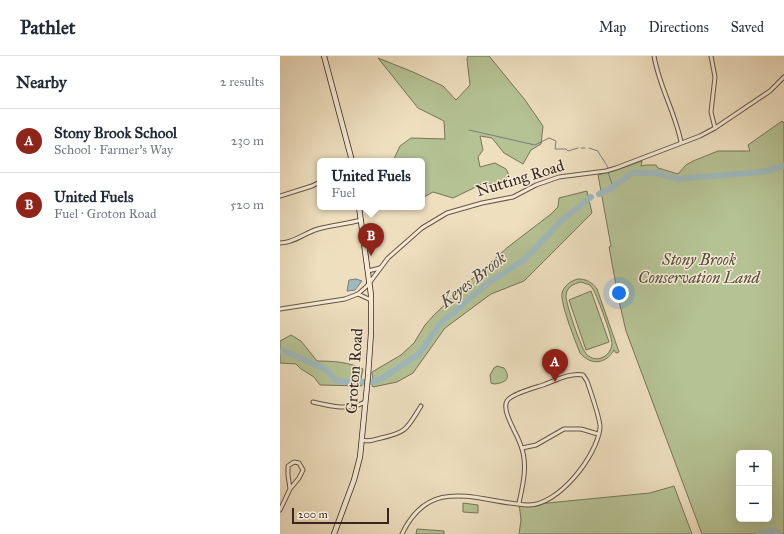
<!DOCTYPE html>
<meta charset="utf-8">
<style>
:root{--surface:#fff;--page:#f2f2f3;--text:#1f2937;--muted:#747a83;--line:#e0e1e3;--accent:#8f2418}
body{margin:0;font-family:"IM FELL Great Primer",serif;background:var(--page);color:var(--text)}
.controls{position:absolute;right:12px;bottom:12px;display:grid;overflow:hidden;border-radius:6px;box-shadow:0 4px 16px #0002}
.controls button{width:36px;height:36px;display:grid;place-items:center;padding:0;border:0;border-bottom:1px solid var(--line);background:var(--surface);color:var(--text);font:20px sans-serif}
.scale{position:absolute;left:12px;bottom:10px;width:97px;box-sizing:border-box;padding-left:4px;border:2px solid #38251e;border-top:0;font-size:11px;line-height:14px;white-space:nowrap;color:#38251e;-webkit-text-stroke:3px #f4ead5;paint-order:stroke}
.you{position:absolute;left:339px;top:237px;width:14px;height:14px;margin:-10px;border:3px solid #fff;border-radius:50%;background:#1a73e8;box-shadow:0 0 0 6px #1a73e833}
.badge{display:grid;place-items:center;width:26px;height:26px;border-radius:50%;background:var(--accent);color:#fff;font-size:13px;font-weight:700}
.pin{position:absolute;translate:-50% -33px;filter:drop-shadow(0 1px 2px #0008)}
.pin::after{content:'';position:absolute;top:21px;width:14px;height:12px;background:inherit;clip-path:polygon(0 0,100% 0,50% 100%)}
.popup{position:absolute;left:37px;top:102px;width:108px;height:52px;box-sizing:border-box;display:grid;place-content:center;border-radius:6px;background:var(--surface);filter:drop-shadow(0 1px 3px #0005);font-size:13px;white-space:nowrap;color:var(--muted)}
.popup b{font-size:15px;color:var(--text)}
.popup::after{content:'';position:absolute;left:50%;top:100%;margin-left:-8px;border:8px solid transparent;border-top-color:var(--surface)}
.list{margin:0;padding:0;list-style:none}
h2{display:flex;justify-content:space-between;align-items:center;height:52px;margin:0;padding:0 16px;font-size:17px}
h2 small{font-size:13px;font-weight:400;color:var(--muted)}
.list li{display:grid;grid-template-columns:26px 1fr auto;gap:12px;align-items:center;box-sizing:border-box;height:64px;padding:0 16px;border-top:1px solid var(--line)}
.list b{display:block;font-size:15px;white-space:nowrap}
.list p{margin:0;font-size:13px;white-space:nowrap;color:var(--muted)}
.list em{font-size:13px;font-style:normal;color:var(--muted)}
.map{position:relative;flex:none;width:504px;height:478px;overflow:hidden}
header{display:flex;align-items:center;gap:24px;box-sizing:border-box;height:56px;padding:0 20px;background:var(--surface);border-bottom:1px solid var(--line)}
header strong{font-size:19px}
nav{display:flex;gap:22px;margin-inline-start:auto;font-size:14px}
main{display:flex}
aside{flex:1;background:var(--surface)}
.map>svg:first-child{display:block}
.green{fill:#b5c294;stroke:#767459;fill-rule:evenodd}
.water{fill:#9fbabd;stroke:#767e7d}
.lines{fill:none;stroke-linecap:round;stroke-linejoin:round}
.stream{stroke:#767e7d;stroke-width:1}
.river{stroke:#9fbabd;stroke-width:6}
.minor-casing{stroke:#665446;stroke-width:5}
.secondary-casing{stroke:#38251e;stroke-width:6}
.minor{stroke:#f4ead5;stroke-width:3}
.secondary{stroke:#f4ead5;stroke-width:4.5}
.labels{text-anchor:middle;dominant-baseline:central;stroke-width:3;stroke-linejoin:round;paint-order:stroke}
.street-label{font-size:16px;fill:#38251e;stroke:#f4ead5}
.park-label{font-size:16px;font-style:italic;fill:#574c3c;stroke:#f4ead5}
.water-label{font-size:17px;font-style:italic;fill:#524a46;stroke:#f4ead5}
</style>
<header>
<strong>Pathlet</strong>
<nav><a>Map</a><a>Directions</a><a>Saved</a></nav>
</header>
<main>
<aside>
<h2>Nearby<small>2 results</small></h2>
<ul class="list">
<li><span class="badge">A</span><div><b>Stony Brook School</b><p>School · Farmer's Way</p></div><em>230 m</em></li>
<li><span class="badge">B</span><div><b>United Fuels</b><p>Fuel · Groton Road</p></div><em>520 m</em></li>
</ul>
</aside>
<div class="map">
<svg width="504" height="478" viewBox="0 0 504 478">
<rect width="100%" height="100%" fill="#eedfbf"/>
<filter id="stains"><feTurbulence type="fractalNoise" baseFrequency=".005" numOctaves="4"/><feColorMatrix values="0 0 0 0 .2 0 0 0 0 .09 0 0 0 0 .02 0 0 0 .5 -.17"/></filter>
<radialGradient id="worn" r=".72"><stop offset=".6" stop-color="#630" stop-opacity="0"/><stop offset="1" stop-color="#630" stop-opacity=".3"/></radialGradient>
<!-- green -->
<g class="green">
<polygon points="188,0 209,0 245,44 263,70 261,88 251,94 243,108 224,97 212,82 200,80 203,94 198,101 200,111 215,107 226,113 230,121 221,127 202,128 173,142 153,136 142,142 142,105 113,105 120,90 131,82 165,83 164,65 138,52 98,2 133,16 163,30 176,44 190,29 187,3"/>
<path d="M502,65L504,67V478H422L346,275L339,245L329,191L331,190L318,119L337,114L362,105L361,110L366,109H376L378,112L398,118L406,109L413,105L438,95H470L468,89ZM459,397H489V463H459Z"/>
<polygon points="307,135 312,157 244,225 211,238 165,272 133,317 117,326 93,331 91,327 93,324 92,316 121,299 134,287 145,269 153,260 183,231 228,191 271,158 278,151 279,142"/>
<path d="M298,223C306,223 312,226 317,233L339,296L336,297L334,294C326,308 311,310 300,297C296,287 280,247 282,237C284,230 290,225 298,223ZM301,226L310,229L313,233C318,242 332,280 332,288C331,295 327,300 321,302C316,304 311,302 307,299C302,295 285,246 286,239C287,231 293,228 301,226Z"/>
<polygon points="311,235 329,286 306,294 289,244"/>
<path d="M11,279L21,285L37,305C53,305 69,306 83,313L81,323L84,325V328L81,330L40,329L34,321L21,313L16,308L0,307V285Z"/>
<path d="M217,310L224,312C232,323 225,327 214,328L211,327L210,319L214,312Z"/>
<polygon points="394,430 412,478 239,478 241,464 239,447 247,449 370,437"/>
<polygon points="183,447 198,449 198,457 183,456"/>
<polygon points="137,473 164,475 164,478 136,478"/>
</g>
<!-- water -->
<polygon class="water" points="76,223 82,225 75,234 67,235 69,224"/>
<g class="lines">
<!-- stream -->
<g class="stream">
<polyline points="189,74 255,89 269,82 276,85 275,93 286,93 288,95 298,92"/>
<polyline points="301,92 305,92"/>
<path d="M309,92L318,95C320,100 327,108 328,112"/>
<polyline points="328,116 333,131"/>
</g>
<!-- river -->
<g class="river">
<polyline points="319,138 330,133 352,117 377,117 397,123 482,116 504,110"/>
<polyline points="0,296 5,295 47,314 55,324 67,326 84,326"/>
<polyline points="91,326 101,323 139,298 161,267 208,227 245,203 282,164 311,141"/>
<polyline points="479,478 493,474 499,478"/>
</g>
<!-- minor casing -->
<g class="minor-casing">
<g id="minor">
<path d="M374,0C379,30 395,56 401,86"/>
<polyline points="431,0 435,21 431,56 435,72"/>
<polyline points="0,140 32,130 40,126"/>
<path d="M0,187C14,187 24,177 38,173C52,169 67,168 81,164"/>
<polyline points="88,215 100,212"/>
<polyline points="78,238 91,244"/>
<polyline points="0,253 65,243 78,238 87,230 108,202 142,172 167,157 202,147 233,141 256,129 279,121 326,115 336,112 420,80 435,72 490,35 504,21"/>
<path d="M33,346C50,350 69,355 85,346"/>
<path d="M82,384C89,386 94,384 101,382C128,376 127,372 141,350"/>
<polyline points="242,392 256,389 284,373 301,373 318,378"/>
<polyline points="0,454 10,433 19,422 23,414 19,407 14,406 8,410 8,419 10,433"/>
<path d="M122,478C151,417 199,447 248,449C278,450 317,400 320,372C321,365 310,334 307,325L303,319C291,316 274,325 263,329C254,332 231,338 227,345C221,355 238,379 241,390C248,408 243,429 239,447"/>
</g>
</g>
<!-- secondary casing -->
<g class="secondary-casing">
<g id="secondary">
<polyline points="44,0 72,105"/>
<polyline points="54,478 74,424 80,401 88,320 91,277 91,239 79,151"/>
</g>
</g>
<!-- minor -->
<use href="#minor" class="minor"/>
<!-- secondary -->
<use href="#secondary" class="secondary"/>
</g>
<g class="labels">
<!-- street labels -->
<g class="street-label">
<text transform="translate(240 122) rotate(-17)">Nutting Road</text>
<text transform="translate(74 315) rotate(-86)">Groton Road</text>
</g>
<!-- park labels -->
<g class="park-label">
<text x="419" y="203">Stony Brook<tspan x="419" dy="18">Conservation Land</tspan></text>
</g>
<!-- water labels -->
<g class="water-label">
<text transform="translate(193 224) rotate(-38)">Keyes Brook</text>
</g>
</g>
<rect width="100%" height="100%" filter="url(#stains)"/>
<rect width="100%" height="100%" fill="url(#worn)"/>
</svg>
<div class="controls">
<button>+</button>
<button>−</button>
</div>
<div class="scale">200 m</div>
<div class="you"></div>
<div class="pin badge" style="left:275px;top:326px">A</div>
<div class="pin badge" style="left:91px;top:200px">B</div>
<div class="popup"><b>United Fuels</b>Fuel</div>
</div>
</main>
